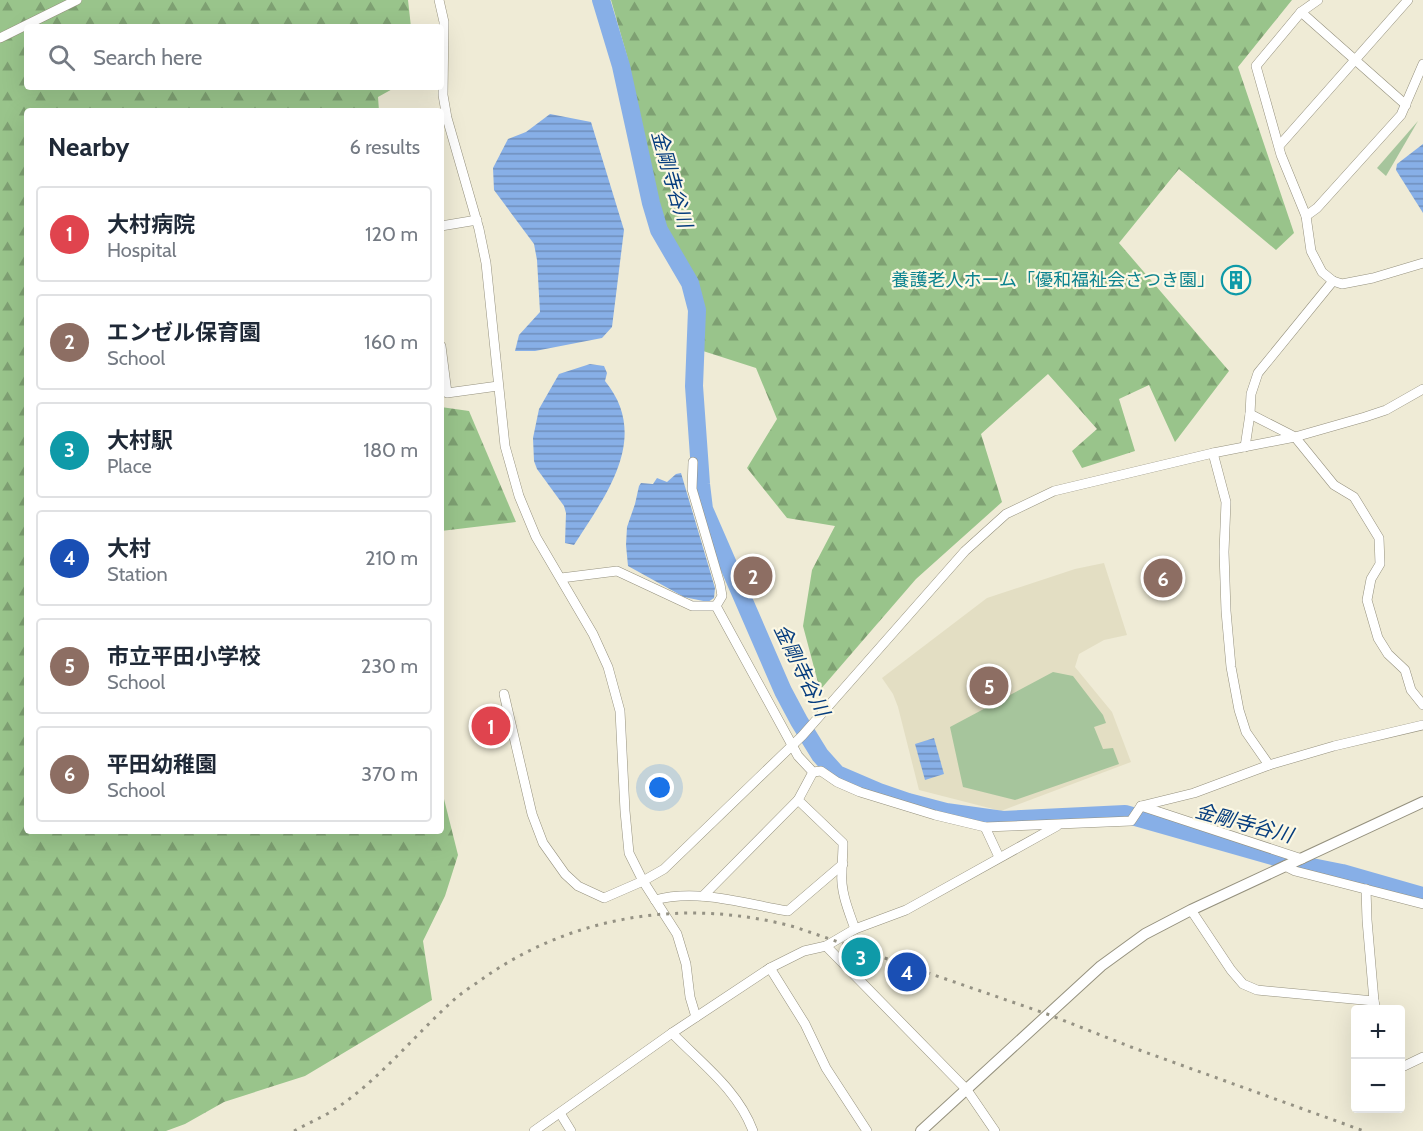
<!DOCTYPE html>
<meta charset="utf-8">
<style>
:root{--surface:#fff;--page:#f6f6f7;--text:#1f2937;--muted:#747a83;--line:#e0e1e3;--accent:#1f6558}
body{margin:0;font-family:Cabin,"Noto Sans JP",sans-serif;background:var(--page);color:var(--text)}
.controls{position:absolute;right:18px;bottom:18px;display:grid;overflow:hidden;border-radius:6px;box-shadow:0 6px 24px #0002}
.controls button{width:54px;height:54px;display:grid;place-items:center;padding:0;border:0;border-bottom:2px solid var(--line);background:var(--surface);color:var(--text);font:30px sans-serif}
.you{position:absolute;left:660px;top:788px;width:21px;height:21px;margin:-15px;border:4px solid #fff;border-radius:50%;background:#1a73e8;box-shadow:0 0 0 9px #1a73e833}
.badge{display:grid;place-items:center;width:39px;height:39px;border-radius:50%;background:var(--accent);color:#fff;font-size:20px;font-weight:700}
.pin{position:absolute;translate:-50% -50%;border:3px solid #fff;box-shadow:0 2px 6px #0006}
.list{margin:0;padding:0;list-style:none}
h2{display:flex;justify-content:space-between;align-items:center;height:78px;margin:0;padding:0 24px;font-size:26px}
h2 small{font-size:20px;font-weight:400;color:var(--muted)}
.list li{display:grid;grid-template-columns:39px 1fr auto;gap:18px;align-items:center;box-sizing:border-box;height:96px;margin:0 12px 12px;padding:0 12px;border:2px solid var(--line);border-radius:6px}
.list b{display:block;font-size:22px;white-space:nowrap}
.list p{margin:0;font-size:20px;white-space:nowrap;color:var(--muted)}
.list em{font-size:20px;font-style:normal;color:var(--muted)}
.icon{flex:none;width:33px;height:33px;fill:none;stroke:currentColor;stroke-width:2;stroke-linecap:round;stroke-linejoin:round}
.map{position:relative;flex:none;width:1423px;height:1131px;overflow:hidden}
.search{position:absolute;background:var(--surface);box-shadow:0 6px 24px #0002;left:24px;top:24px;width:420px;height:66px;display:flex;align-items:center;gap:15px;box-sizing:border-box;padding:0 21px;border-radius:6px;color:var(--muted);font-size:22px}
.panel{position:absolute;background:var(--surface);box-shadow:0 6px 24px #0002;left:24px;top:108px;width:420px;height:726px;border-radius:6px}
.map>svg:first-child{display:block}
.built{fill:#e3dec3}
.forest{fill:url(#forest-firs)}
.park{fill:#a6c59c}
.water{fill:url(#water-rules)}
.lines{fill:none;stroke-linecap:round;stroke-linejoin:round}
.river{stroke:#87afe7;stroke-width:18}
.minor-casing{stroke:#95917e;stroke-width:10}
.tertiary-casing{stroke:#95917e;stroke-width:12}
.minor{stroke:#fff;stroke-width:9}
.tertiary{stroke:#fff;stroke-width:10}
.rail{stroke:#959284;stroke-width:3;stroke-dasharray:3 6;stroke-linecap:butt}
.labels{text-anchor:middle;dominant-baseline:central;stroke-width:4.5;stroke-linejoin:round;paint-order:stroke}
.culture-label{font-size:18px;fill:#0d838f;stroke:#fcf8e4;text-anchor:end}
.water-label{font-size:20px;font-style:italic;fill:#063d7e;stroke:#fcf8e4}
</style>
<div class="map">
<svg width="1423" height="1131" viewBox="0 0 1423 1131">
<defs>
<pattern id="forest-firs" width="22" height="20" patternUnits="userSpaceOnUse" patternTransform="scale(1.5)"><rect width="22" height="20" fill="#99c48b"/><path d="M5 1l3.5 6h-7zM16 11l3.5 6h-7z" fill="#7ea072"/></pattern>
<pattern id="water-rules" width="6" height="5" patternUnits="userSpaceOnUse" patternTransform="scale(1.5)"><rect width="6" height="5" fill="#87afe7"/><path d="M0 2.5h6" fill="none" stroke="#6f8fbc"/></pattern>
</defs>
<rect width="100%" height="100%" fill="#efebd6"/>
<!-- built -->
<polygon class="built" points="1104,563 1127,635 1104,640 1079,654 1075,667 1112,712 1131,762 1001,811 919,790 898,707 893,694 882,678 987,598 1075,569"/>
<!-- forest -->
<g class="forest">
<polygon points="0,0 408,0 411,27 27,27 27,87 396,87 378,97 379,111 27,111 27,831 441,831 441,787 458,855 445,896 423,941 432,1000 305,1076 224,1102 185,1124 166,1131 0,1131"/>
<polygon points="611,0 1292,0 1238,67 1294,233 1276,250 1179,169 1119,243 1229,371 1175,442 1149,385 1119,399 1135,451 1082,468 1072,451 1097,429 1048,374 981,434 1002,502 916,579 820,690 803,626 812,570 835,526 787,518 747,468 777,419 756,368 703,351 699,287 664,225 627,56"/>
<polygon points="441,407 469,411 516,522 441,531"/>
</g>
<!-- park -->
<g class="park">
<polygon points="1418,121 1386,176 1377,168"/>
<polygon points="1053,672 1073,676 1103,715 1106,723 1094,727 1103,749 1113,748 1119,764 1015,800 963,787 950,727"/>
</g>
<!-- water -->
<g class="water">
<polygon points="550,114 591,122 624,230 612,327 602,338 535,351 515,351 519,335 540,312 537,260 534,244 494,190 493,168 508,139 526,132"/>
<polygon points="1423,144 1423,213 1396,170 1397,164"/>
<path d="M590,364L604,366L607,373L605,381C651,437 606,495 574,545L565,543L566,513L564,506L537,469L534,461L533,438L539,409L559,374Z"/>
<polygon points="681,473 715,588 714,598 708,602 684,597 628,566 626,545 627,527 635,504 639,486 641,483 653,484 657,478 667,482 676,474"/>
<polygon points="934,738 944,774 925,780 915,744"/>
</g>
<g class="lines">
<!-- river -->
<polyline class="river" points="601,0 621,66 651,203 659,230 690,283 697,310 694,386 701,484 704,509 783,691 799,721 820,755 837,774 879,792 908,802 946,812 1003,820 1125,814 1307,866 1342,873 1423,896"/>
<!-- minor casing -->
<g class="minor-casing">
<g id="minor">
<polyline points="439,0 444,22 443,95 447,118 479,229 486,263 505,446 519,496 536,537 593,634 608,667 620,711 625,811 629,853 643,881 677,934 686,964 690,997 696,1017"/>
<polyline points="1318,0 1301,12 1256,66 1281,155 1306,216 1311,251 1322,272 1333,281 1342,284 1373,278 1423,263"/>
<polyline points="1301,12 1406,105"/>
<polyline points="0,38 77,0"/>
<polyline points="1279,146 1408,0"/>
<polyline points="1306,216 1317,208 1401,115 1423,64"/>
<polyline points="441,226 477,220"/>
<polyline points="441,346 447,393 498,386"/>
<polyline points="1250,414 1295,437 1334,485 1354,497 1379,538 1380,564 1371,579 1367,600 1378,638 1388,654 1405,670 1411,690 1423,705"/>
<polyline points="1245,447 1250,414 1251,394 1258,373 1333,281"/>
<polyline points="1213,453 1226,502 1224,552 1226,611 1231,667 1239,710 1246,732 1269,765"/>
<polyline points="693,462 692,489 720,584 722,596 716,606"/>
<polyline points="561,578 617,571 692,606 716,606 798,756 813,772 821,771 837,782 860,792 935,815 985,827 1131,821 1141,806 1302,859"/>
<polyline points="504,694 532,814 543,843 565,874 578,886 604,898 643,881 664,869 802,736 965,551 1006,514 1054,491 1213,453 1295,437 1365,417 1386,410 1423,389"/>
<path d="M813,772L798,800L843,843C843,853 842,862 842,872C840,891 849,912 855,929"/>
<polyline points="1141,806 1194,793 1269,765 1334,746 1423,725"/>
<polyline points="985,827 999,857"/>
<polyline points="1285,866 1295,871 1423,904"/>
<polyline points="1366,889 1367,920 1374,1001"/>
<polyline points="703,896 798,800"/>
<path d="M655,900C698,888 745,904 788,911L843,864"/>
<polyline points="1191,910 1231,970 1243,984 1257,990 1374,1001 1376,1010"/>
<polyline points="826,946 967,1090 995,1131"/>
<polyline points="770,968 805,1024 826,1068 867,1131"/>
<path d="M672,1033C701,1063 738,1090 753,1131"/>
<polyline points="1400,1068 1423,1057"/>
<polyline points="560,1113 571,1131"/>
<polyline points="534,1131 672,1033 770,968 804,951 826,946 855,929 906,910 1057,826"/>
</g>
</g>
<!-- tertiary casing -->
<g class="tertiary-casing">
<polyline id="tertiary" points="921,1131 1101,966 1145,934 1191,910 1423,802"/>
</g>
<!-- minor -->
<use href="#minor" class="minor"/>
<!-- tertiary -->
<use href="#tertiary" class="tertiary"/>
<!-- rail -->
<path class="rail" d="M294,1131C305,1125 316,1120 327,1114C376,1085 413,1036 456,998C465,990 476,984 485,977C576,914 688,898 795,927L1047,1014L1131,1047L1364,1131"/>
</g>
<!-- icons -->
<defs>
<g id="building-ring" transform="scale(1.5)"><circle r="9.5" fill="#fcf8e4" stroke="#0f9aa8" stroke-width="1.5"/><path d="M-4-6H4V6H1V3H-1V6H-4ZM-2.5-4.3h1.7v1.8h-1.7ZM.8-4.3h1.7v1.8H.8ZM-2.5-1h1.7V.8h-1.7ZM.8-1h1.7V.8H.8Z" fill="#0f9aa8"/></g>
</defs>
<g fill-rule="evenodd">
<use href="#building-ring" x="1236" y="280"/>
</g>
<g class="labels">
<!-- culture labels -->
<g class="culture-label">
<text x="1215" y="280">養護老人ホーム「優和福祉会さつき園」</text>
</g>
<!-- water labels -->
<g class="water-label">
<text transform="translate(672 179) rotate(74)">金剛寺谷川</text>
<text transform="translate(802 670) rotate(64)">金剛寺谷川</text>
<text transform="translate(1244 823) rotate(15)">金剛寺谷川</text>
</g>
</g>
</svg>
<div class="controls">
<button>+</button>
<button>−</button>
</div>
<div class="you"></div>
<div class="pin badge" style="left:491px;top:726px;background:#e0444e">1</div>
<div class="pin badge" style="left:753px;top:576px;background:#8d6e63">2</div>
<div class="pin badge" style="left:861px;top:957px;background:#0f9aa8">3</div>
<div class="pin badge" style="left:907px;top:972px;background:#1a4fb4">4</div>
<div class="pin badge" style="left:989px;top:686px;background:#8d6e63">5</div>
<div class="pin badge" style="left:1163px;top:578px;background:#8d6e63">6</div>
<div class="search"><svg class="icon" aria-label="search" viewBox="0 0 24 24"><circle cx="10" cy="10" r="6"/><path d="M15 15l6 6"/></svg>Search here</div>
<section class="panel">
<h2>Nearby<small>6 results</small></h2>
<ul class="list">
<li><span class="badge" style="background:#e0444e">1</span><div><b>大村病院</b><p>Hospital</p></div><em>120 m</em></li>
<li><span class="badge" style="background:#8d6e63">2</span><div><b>エンゼル保育園</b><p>School</p></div><em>160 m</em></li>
<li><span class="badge" style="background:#0f9aa8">3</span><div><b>大村駅</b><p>Place</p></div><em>180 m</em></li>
<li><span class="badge" style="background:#1a4fb4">4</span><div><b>大村</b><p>Station</p></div><em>210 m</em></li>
<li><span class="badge" style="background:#8d6e63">5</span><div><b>市立平田小学校</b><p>School</p></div><em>230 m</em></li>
<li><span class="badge" style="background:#8d6e63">6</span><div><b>平田幼稚園</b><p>School</p></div><em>370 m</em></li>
</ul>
</section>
</div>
